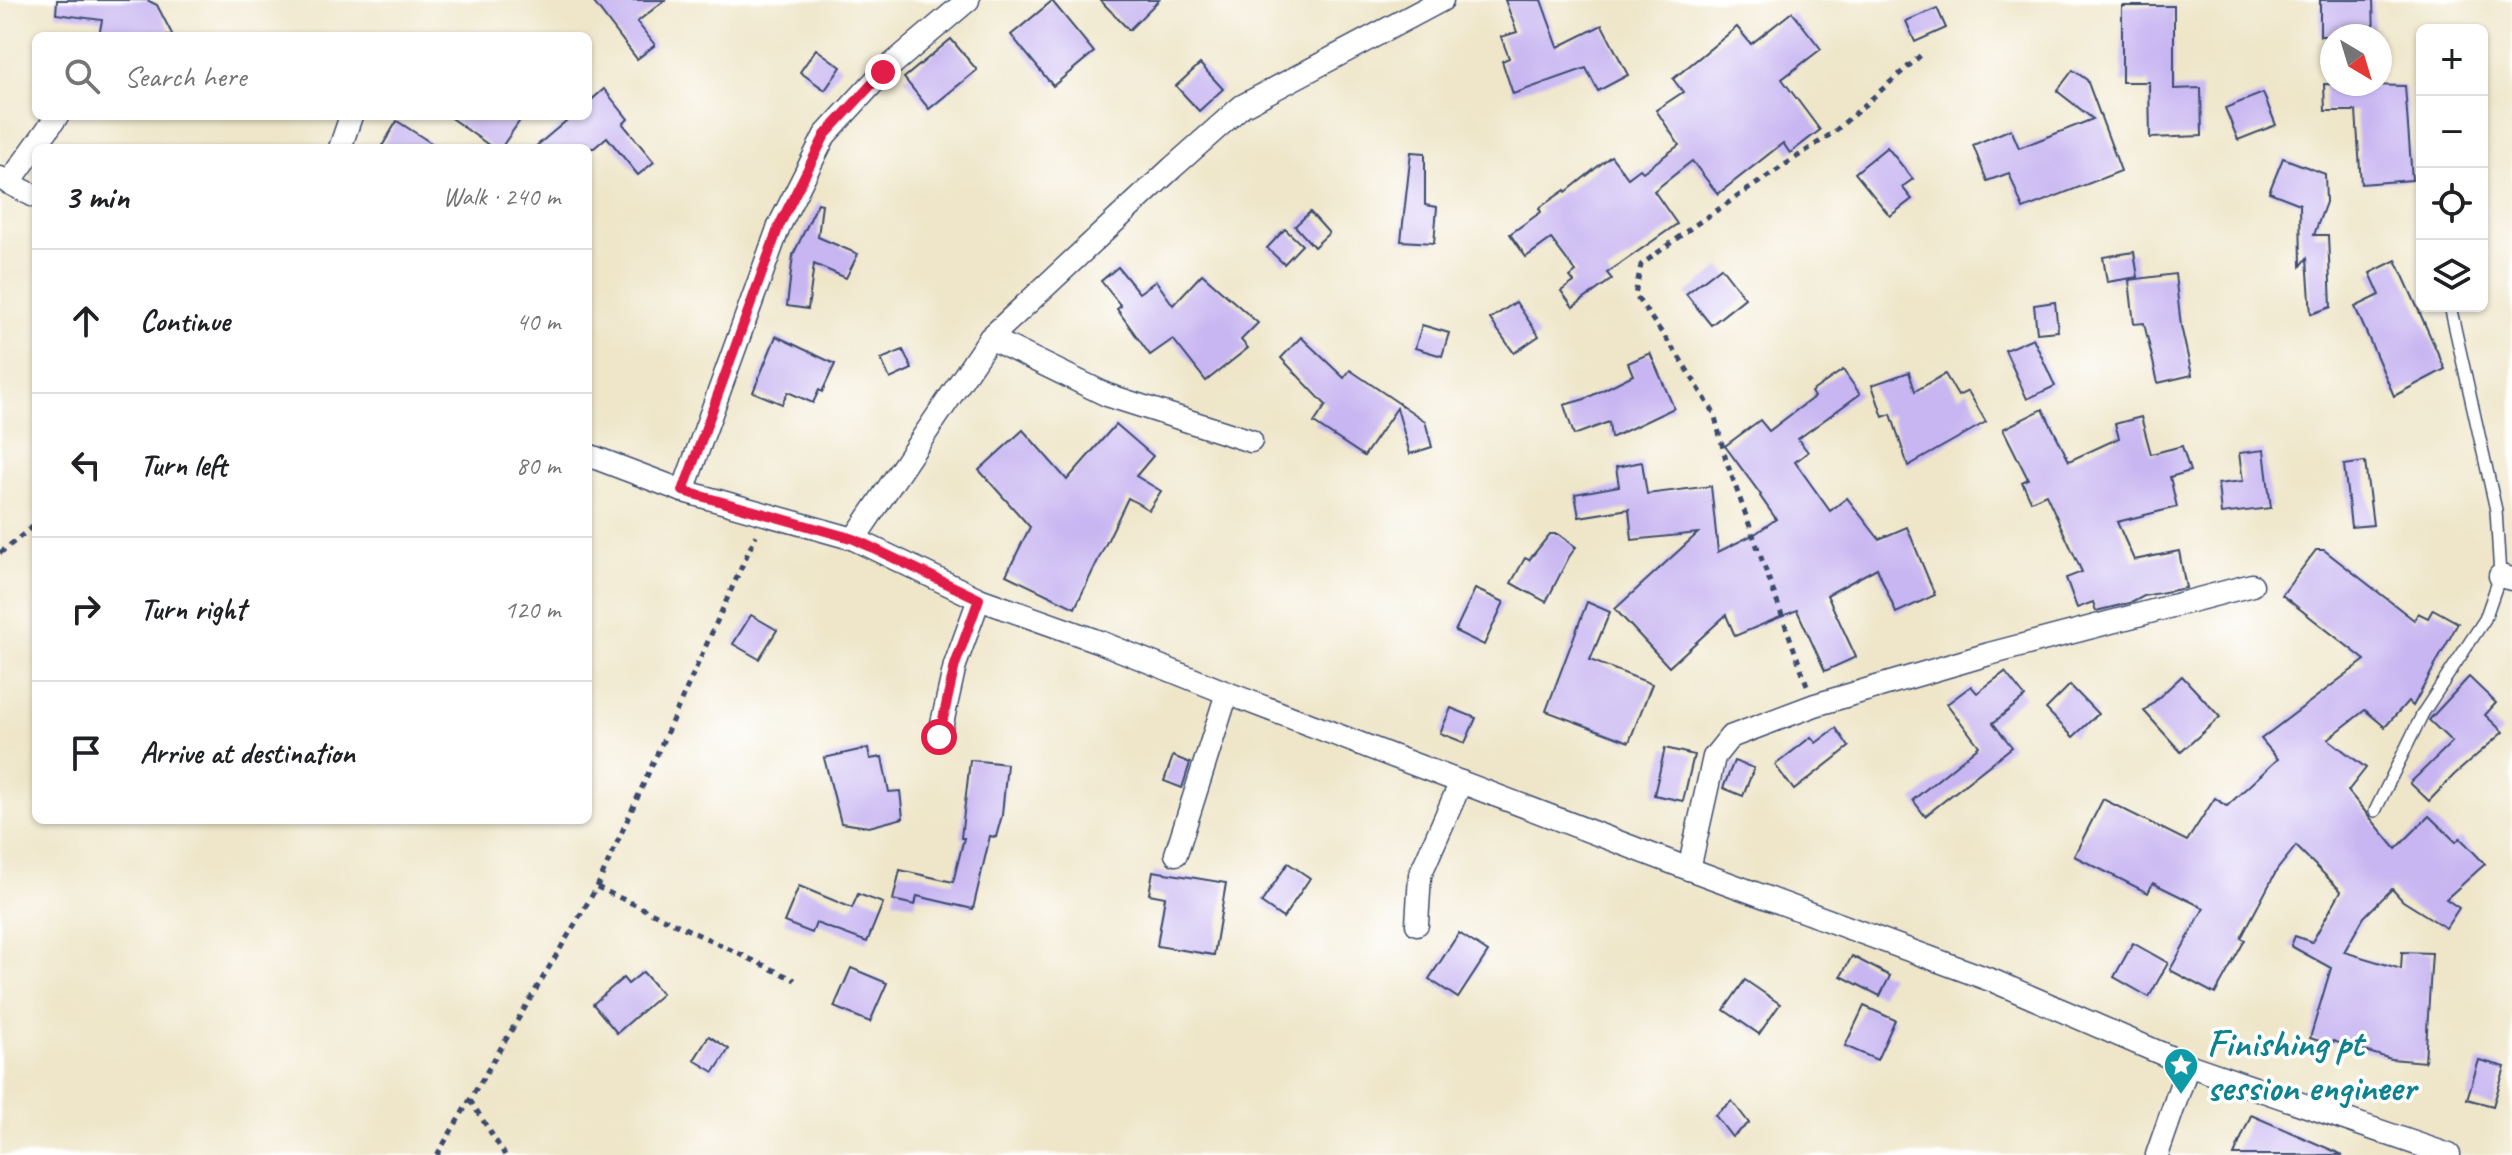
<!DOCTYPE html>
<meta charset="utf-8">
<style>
:root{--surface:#fff;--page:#f2f2f2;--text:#202124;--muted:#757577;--line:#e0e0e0}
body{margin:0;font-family:Caveat,sans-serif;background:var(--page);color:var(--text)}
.controls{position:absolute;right:24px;top:24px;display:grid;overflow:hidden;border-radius:12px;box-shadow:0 2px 6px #0004}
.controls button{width:72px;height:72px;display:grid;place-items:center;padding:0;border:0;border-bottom:2px solid var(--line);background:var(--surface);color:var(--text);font:40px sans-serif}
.compass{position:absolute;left:2320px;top:24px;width:72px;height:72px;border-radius:50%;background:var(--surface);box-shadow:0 2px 6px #0004;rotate:142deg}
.stop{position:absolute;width:24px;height:24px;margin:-18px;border:6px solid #e11d48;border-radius:50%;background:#fff}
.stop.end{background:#e11d48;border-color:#fff;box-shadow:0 2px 8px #0008}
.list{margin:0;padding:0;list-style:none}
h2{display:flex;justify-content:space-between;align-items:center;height:104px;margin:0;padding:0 32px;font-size:34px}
h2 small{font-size:26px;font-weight:400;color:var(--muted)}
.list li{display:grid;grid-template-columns:52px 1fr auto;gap:24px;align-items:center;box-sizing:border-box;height:144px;padding:0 32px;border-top:2px solid var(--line)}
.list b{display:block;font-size:30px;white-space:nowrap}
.list em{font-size:26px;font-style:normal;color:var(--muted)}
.icon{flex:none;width:44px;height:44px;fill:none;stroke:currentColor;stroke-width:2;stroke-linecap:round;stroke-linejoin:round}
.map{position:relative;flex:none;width:2512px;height:1155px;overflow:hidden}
.search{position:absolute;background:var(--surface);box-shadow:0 2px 6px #0004;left:32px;top:32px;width:560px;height:88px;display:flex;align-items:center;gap:20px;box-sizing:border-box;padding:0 28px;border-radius:12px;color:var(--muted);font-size:30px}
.panel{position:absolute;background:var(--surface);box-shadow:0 2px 6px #0004;left:32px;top:144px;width:560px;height:680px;border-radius:12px}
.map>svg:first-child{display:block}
.building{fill:#c7b6f1}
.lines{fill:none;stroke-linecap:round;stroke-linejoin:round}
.service-casing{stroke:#3b4a6e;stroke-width:14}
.minor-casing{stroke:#3b4a6e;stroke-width:25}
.path{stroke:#3b4a6e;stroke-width:5;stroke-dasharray:6 6;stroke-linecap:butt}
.service{stroke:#fff;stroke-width:11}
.minor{stroke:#fff;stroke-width:22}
.route{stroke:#e11d48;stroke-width:10}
.labels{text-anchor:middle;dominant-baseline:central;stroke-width:7;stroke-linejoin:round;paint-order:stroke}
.culture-label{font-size:38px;font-weight:bold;fill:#0d838f;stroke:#fff;text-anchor:start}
</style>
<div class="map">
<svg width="2512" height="1155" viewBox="0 0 2512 1155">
<rect width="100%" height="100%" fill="#fff"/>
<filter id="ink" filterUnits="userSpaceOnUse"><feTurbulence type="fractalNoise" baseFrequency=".0125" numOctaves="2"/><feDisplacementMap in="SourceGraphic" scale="16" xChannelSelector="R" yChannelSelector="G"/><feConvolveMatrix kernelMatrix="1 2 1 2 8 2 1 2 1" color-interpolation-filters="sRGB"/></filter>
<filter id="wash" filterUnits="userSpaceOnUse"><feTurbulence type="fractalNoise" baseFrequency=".006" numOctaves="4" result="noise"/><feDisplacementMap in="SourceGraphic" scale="32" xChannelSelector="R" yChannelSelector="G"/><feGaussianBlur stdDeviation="1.8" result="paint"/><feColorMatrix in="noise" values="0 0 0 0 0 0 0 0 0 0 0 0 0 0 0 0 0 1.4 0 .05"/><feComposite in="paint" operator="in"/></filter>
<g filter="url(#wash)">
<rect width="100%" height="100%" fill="#efe6c9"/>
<g id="blocks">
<!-- building -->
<g class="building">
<polygon points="57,0 147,0 157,5 173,36 99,36 102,20 56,14"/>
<polygon points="592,0 665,0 637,22 655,45 637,59"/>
<polygon points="1100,0 1159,0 1129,30"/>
<polygon points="1505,0 1541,0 1558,47 1602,25 1628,75 1598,91 1586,68 1513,94 1502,61 1509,58 1501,37 1517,32"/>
<polygon points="2320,0 2373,0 2374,36 2320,36"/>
<polygon points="1052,1 1094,52 1053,86 1011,35"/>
<polygon points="2122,6 2174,6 2174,89 2201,88 2202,136 2150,138 2149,82 2122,82"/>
<polygon points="1937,8 1946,28 1915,42 1906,21"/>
<polygon points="1792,12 1821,49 1782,79 1820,130 1790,153 1783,143 1718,194 1692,161 1654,191 1677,224 1607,273 1612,279 1573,307 1561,291 1574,282 1570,277 1576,272 1551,239 1526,257 1510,234 1541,212 1539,208 1565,190 1566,192 1611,156 1628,178 1640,169 1643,172 1679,145 1656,110 1683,92 1673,79 1737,27 1751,44"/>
<polygon points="951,39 977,70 929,109 904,78"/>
<polygon points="816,49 841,67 825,90 800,72"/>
<polygon points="1200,64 1223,89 1199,111 1176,86"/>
<polygon points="2073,70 2087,80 2121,171 2023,209 2009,173 1987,181 1973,145 2011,129 2019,148 2093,119 2057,91"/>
<polygon points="2324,84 2405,86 2412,180 2361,184 2356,111 2325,111"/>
<polygon points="604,89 628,119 623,124 654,162 638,175 607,137 594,148 534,148 572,116 588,116 588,103"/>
<polygon points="2263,93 2276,125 2238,140 2225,108"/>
<polygon points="448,116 523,116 501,148 493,148"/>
<polygon points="397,121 439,148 381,148"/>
<polygon points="1887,147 1913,179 1902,187 1912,199 1890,216 1855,173"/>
<polygon points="1411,152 1425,153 1425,205 1437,207 1434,243 1401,241"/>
<polygon points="2283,158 2325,174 2326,202 2314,235 2328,235 2331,307 2311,314 2307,258 2301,266 2300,204 2269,192"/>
<polygon points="818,203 822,204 818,237 858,254 846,278 814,264 808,309 787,306 793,255"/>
<polygon points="1310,212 1329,233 1314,247 1295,226"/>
<polygon points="1285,229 1302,245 1284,264 1267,248"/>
<polygon points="2134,252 2138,277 2107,282 2103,257"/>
<polygon points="2396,260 2445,369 2394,396 2355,307 2380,295 2370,273"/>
<polygon points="1118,267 1139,293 1156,281 1173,305 1202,274 1258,323 1241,340 1248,348 1206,381 1173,339 1150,355 1117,309 1121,306 1101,281"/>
<polygon points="1721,267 1745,298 1711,325 1686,294"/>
<polygon points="2175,274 2181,326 2192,375 2158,383 2144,323 2134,324 2129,280"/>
<polygon points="1516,302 1539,336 1514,353 1490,319"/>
<polygon points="2055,302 2058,331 2037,333 2034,305"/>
<polygon points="1422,325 1449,333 1442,356 1415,348"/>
<polygon points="776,336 835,364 822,392 819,390 813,403 788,392 782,404 753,392"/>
<polygon points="1301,337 1344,378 1350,370 1425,421 1432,447 1410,454 1397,408 1364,456 1314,423 1326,405 1281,358"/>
<polygon points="2033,338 2055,386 2027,399 2005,350"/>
<polygon points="903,350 912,369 890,379 881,359"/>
<polygon points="1650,353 1674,408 1611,438 1609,422 1574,435 1564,405 1585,399 1633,375 1628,363"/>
<polygon points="1843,370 1860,394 1798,439 1808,452 1795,462 1830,511 1847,498 1879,539 1907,527 1935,595 1896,613 1877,568 1827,595 1856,657 1825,671 1797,610 1735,636 1726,615 1669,667 1615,609 1698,533 1632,540 1629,509 1579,517 1575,494 1619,486 1616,467 1642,462 1647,494 1711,486 1718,552 1755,534 1776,519 1760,496 1761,495 1725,446 1760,420 1769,431 1814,397 1811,392"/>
<polygon points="1909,372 1915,391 1945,374 1958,396 1968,391 1986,422 1908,466 1891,414 1883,417 1872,385"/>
<polygon points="2043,409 2069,461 2119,438 2115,424 2141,417 2151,454 2182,446 2190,471 2170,477 2177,507 2117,522 2134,560 2179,551 2186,588 2144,596 2133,602 2096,611 2093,602 2077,608 2066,578 2082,572 2046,494 2031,501 2022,482 2028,479 2003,429"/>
<polygon points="1116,424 1153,456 1136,476 1161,491 1149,510 1128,498 1075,608 1006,575 1030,527 979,470 1023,430 1067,480"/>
<polygon points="2264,450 2271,508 2221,514 2218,484 2243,481 2239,453"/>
<polygon points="2365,462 2373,525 2351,527 2344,465"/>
<polygon points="1550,534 1558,534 1576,547 1569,557 1546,602 1511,583 1525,558 1529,560"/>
<polygon points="2316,550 2324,550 2414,620 2418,613 2428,618 2433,609 2458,623 2413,706 2408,701 2385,727 2365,710 2328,739 2366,768 2348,791 2396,849 2429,816 2456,842 2460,838 2485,864 2446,899 2459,908 2446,928 2403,901 2392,889 2364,917 2344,952 2401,969 2402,952 2432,953 2425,1062 2391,1059 2333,1041 2332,1045 2310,1038 2331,968 2291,946 2295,936 2312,942 2341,891 2296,846 2277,870 2241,938 2245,940 2215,994 2170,970 2204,908 2153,883 2148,893 2074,856 2103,799 2187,841 2215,798 2227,806 2278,759 2261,739 2365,660 2282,595"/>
<polygon points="1475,589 1504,602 1484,645 1455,631"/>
<polygon points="1587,602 1610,612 1590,660 1652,684 1629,742 1546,711"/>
<polygon points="751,615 777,630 759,659 733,644"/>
<polygon points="2005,672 2025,697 1993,723 2012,747 1925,816 1913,800 1979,746 1947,704 1971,686 1977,693"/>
<polygon points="2182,676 2220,717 2181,752 2144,711"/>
<polygon points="2469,677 2496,703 2485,715 2503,732 2454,775 2429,801 2410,783 2452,742 2429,720"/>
<polygon points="2070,685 2098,714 2073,737 2046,709"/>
<polygon points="1451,708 1476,718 1465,743 1440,733"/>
<polygon points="1836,728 1849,747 1794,790 1775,765 1811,737 1816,743"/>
<polygon points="868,748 870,759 882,757 889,792 900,791 903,818 869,827 841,823 824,758"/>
<polygon points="1665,748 1694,755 1683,801 1654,795"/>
<polygon points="1173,756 1190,763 1182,788 1164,781"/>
<polygon points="970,760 1007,764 1002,815 996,837 990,836 973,909 917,896 915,905 893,900 900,870 953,882 964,838 961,838"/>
<polygon points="1734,761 1754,768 1743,796 1723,788"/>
<polygon points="1288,863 1310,878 1283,918 1261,903"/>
<polygon points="1153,871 1226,883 1214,955 1157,946 1165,897 1149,894"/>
<polygon points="799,886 852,908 858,894 883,903 867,942 816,923 812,933 784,922"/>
<polygon points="1459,933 1488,952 1458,998 1429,979"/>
<polygon points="2133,943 2168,963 2149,997 2114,977"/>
<polygon points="1852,956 1890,976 1880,996 1841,976"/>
<polygon points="851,968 887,983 870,1022 834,1007"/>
<polygon points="643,972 662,994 617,1033 593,1004 623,978 628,984"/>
<polygon points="1745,980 1780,1004 1759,1034 1724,1010"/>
<polygon points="1864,1006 1895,1020 1877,1060 1845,1046"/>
<polygon points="709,1036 729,1049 714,1072 694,1060"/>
<polygon points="2479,1060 2505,1067 2493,1106 2467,1099"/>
<polygon points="1732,1101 1749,1123 1732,1137 1715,1115"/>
<polygon points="2251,1115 2343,1155 2234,1155"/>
</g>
</g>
</g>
<g filter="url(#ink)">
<use href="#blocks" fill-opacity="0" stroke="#3b4a6e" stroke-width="2"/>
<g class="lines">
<!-- service casing -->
<g class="service-casing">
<polyline id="service" points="2375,811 2423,713 2485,619 2500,576 2496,510 2450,306"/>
</g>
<!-- minor casing -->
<g class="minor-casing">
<g id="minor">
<polyline points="340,148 351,116"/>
<polyline points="0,178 36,197"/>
<polyline points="9,183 57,116"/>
<polyline points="990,338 1107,395 1251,441"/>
<polyline points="588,455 683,491 854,539 979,599 1100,642 1227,693 1689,869 1996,982 2188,1065 2449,1155"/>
<polyline points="683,491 779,226 825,135 883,72 968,0"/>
<polyline points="854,539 990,338 1172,168 1242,106 1442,0"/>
<polyline points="2500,576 2512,579"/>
<polyline points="939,737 955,665 979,599"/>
<polyline points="1176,854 1227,693"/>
<polyline points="1689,869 1714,757 1730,737 1815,705 1989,654 2252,585"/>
<polyline points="1417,924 1420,875 1461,782"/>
<polyline points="2157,1155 2188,1065"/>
</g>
</g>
<!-- path -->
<g class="path">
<polyline points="0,553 36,524"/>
<polyline points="1807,685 1726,460 1714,413 1679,357 1635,295 1641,265 1695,225 1834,132 1921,55"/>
<polyline points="597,887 795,980"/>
<polyline points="470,1100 505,1155"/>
<polyline points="437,1155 597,887 756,535"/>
</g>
<!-- service -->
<use href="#service" class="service"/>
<!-- minor -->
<use href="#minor" class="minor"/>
</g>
</g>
<g class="lines" filter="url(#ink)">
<!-- route -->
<polyline class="route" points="883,72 825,135 779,226 683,491 854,539 979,599 955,665 939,737"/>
</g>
<!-- icons -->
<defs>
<g id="sight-pin" transform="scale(1.8)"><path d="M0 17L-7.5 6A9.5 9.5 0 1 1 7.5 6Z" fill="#0f9aa8" stroke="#fff"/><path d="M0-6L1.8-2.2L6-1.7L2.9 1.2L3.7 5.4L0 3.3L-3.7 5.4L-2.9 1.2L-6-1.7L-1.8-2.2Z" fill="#fff"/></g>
</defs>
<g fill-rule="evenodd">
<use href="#sight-pin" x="2181" y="1065"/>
</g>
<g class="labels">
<!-- culture labels -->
<g class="culture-label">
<text x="2207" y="1043">Finishing pt<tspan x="2207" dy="44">session engineer</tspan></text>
</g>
</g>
</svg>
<div class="controls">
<button>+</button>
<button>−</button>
<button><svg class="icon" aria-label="locate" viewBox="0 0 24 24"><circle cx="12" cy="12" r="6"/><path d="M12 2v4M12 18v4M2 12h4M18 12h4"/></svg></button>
<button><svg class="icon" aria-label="layers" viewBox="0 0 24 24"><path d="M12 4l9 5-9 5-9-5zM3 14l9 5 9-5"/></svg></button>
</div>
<svg class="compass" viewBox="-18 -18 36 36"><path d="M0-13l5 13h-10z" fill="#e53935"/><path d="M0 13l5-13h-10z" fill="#757577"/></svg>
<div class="stop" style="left:939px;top:737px"></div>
<div class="stop end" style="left:883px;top:72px"></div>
<div class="search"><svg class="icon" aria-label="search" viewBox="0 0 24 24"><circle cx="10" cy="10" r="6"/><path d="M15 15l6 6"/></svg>Search here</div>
<section class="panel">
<h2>3 min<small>Walk · 240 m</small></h2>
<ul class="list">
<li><svg class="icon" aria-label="ahead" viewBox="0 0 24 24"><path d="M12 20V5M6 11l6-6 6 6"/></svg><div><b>Continue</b></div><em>40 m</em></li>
<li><svg class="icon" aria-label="left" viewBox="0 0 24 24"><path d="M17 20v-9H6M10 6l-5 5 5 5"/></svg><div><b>Turn left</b></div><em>80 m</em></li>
<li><svg class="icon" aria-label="right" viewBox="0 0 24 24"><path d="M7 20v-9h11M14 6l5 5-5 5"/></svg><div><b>Turn right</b></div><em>120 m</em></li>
<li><svg class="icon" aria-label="arrive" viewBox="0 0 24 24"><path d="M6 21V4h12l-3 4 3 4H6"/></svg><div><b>Arrive at destination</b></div></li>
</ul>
</section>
</div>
